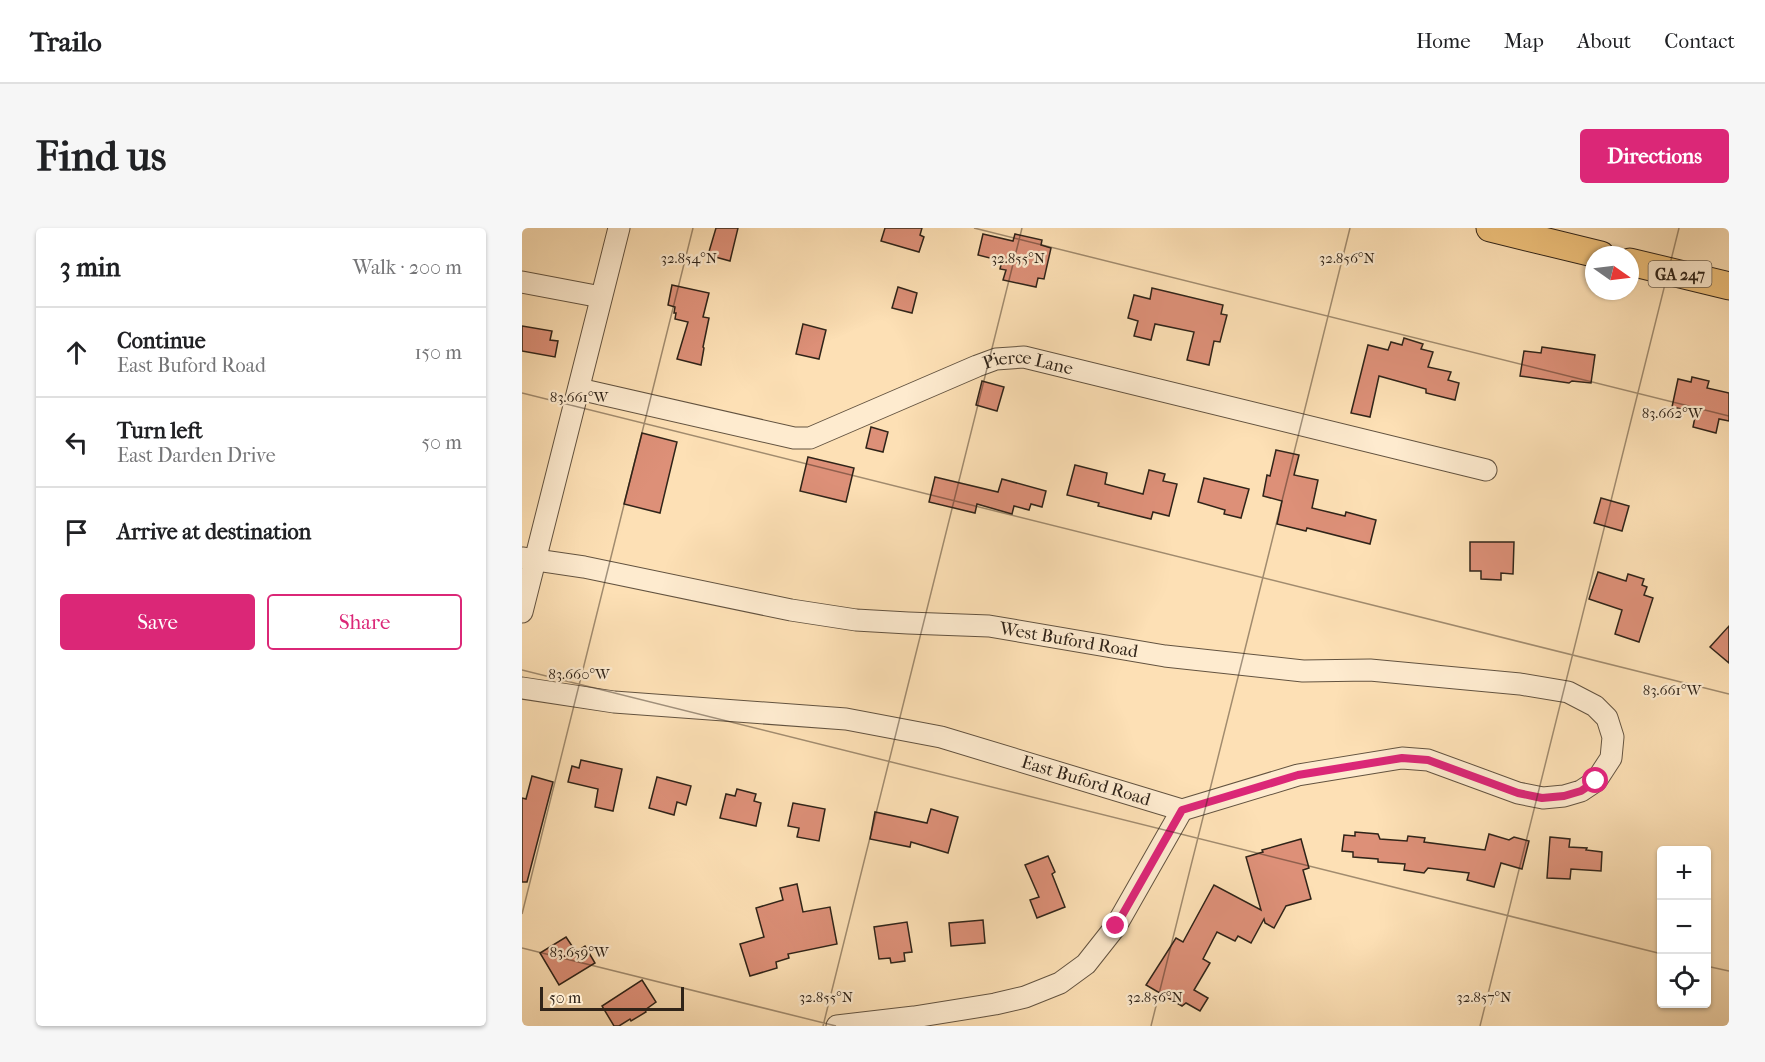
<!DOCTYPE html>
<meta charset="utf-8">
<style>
:root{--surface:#fff;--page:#f6f6f6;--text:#202124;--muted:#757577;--line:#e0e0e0;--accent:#db2777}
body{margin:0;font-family:"IM FELL French Canon",serif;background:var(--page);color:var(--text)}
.controls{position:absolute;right:18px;bottom:18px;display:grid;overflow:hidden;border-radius:6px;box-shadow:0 2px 4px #0004}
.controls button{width:54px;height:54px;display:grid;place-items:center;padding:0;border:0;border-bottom:2px solid var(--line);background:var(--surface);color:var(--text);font:30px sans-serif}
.compass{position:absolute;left:1063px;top:18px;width:54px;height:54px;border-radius:50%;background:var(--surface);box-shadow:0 2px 4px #0004;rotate:104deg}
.scale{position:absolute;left:18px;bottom:15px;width:144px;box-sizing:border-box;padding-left:6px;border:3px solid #302419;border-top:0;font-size:16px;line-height:21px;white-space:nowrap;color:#302419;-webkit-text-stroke:4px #feebcf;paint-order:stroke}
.stop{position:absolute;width:18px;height:18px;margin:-14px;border:4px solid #db2777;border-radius:50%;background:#fff}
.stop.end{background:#db2777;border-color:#fff;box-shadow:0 2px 6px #0008}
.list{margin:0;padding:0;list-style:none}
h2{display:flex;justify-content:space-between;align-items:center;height:78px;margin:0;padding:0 24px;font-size:26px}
h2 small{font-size:20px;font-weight:400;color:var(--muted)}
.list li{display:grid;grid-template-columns:39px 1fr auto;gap:18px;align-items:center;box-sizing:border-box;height:90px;padding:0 24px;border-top:2px solid var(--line)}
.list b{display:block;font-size:22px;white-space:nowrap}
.list p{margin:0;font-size:20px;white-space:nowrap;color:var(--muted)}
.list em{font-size:20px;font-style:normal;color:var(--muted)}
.actions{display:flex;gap:12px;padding:18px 24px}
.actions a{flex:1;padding:14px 0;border:2px solid var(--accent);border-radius:6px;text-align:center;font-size:21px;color:var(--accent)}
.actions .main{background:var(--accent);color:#fff}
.icon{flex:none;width:33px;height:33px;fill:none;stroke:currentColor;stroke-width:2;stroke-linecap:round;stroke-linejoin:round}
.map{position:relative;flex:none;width:1207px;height:798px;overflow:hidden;border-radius:6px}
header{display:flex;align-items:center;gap:36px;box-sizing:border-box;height:84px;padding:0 30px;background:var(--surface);border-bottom:2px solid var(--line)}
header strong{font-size:28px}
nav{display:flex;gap:33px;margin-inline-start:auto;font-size:21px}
.intro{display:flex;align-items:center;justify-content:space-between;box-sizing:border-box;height:144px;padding:0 36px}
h1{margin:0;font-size:42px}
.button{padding:15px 27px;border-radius:6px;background:var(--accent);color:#fff;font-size:21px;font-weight:700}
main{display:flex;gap:36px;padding:0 36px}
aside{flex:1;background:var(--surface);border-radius:6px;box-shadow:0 2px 4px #0004}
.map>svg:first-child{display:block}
.building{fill:#dd9078;stroke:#302419;stroke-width:1.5}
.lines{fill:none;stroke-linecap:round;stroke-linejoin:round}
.minor-casing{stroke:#635340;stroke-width:23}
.major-casing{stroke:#302419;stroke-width:29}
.minor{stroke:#feebcf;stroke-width:21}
.major{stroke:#eec07a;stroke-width:27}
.route{stroke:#db2777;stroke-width:8}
.ticks{fill:none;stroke:#302419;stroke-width:1.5;stroke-opacity:0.45}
.labels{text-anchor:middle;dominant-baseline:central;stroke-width:4.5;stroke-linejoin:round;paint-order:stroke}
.shield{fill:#feebcf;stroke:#6e6050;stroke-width:1.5}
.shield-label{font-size:16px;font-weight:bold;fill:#302419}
.street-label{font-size:18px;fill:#302419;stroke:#feebcf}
.ticks-label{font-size:15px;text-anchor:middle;fill:#302419;stroke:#feebcf;stroke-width:4.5;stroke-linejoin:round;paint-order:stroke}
</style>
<header>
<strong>Trailo</strong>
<nav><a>Home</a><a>Map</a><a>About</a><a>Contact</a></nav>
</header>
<div class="intro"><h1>Find us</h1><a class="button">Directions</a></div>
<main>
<aside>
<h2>3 min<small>Walk · 200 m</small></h2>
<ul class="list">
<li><svg class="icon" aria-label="ahead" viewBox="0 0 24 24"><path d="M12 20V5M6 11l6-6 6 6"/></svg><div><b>Continue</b><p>East Buford Road</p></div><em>150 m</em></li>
<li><svg class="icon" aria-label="left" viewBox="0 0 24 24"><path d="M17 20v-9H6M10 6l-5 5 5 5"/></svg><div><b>Turn left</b><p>East Darden Drive</p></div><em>50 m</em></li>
<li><svg class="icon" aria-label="arrive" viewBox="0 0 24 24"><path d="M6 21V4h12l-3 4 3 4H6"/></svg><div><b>Arrive at destination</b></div></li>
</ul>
<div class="actions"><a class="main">Save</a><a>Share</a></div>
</aside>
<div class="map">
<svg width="1207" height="798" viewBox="0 0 1207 798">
<rect width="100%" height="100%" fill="#fde0b5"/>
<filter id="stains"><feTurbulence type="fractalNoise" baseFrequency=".00333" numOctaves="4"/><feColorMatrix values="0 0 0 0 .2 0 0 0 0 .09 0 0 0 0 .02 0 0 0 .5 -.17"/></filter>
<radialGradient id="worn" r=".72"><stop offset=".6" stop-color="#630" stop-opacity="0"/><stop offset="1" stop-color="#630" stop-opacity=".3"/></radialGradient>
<!-- building -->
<g class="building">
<polygon points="194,0 216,0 208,33 186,27"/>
<polygon points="363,0 400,0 398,7 402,9 397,24 359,13"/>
<polygon points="461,6 491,13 493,6 520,12 519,17 529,20 522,51 516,50 514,59 481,52 484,42 478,41 480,33 456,27"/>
<polygon points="150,57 187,65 181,89 187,90 181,119 182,120 179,137 155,131 166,94 153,91 154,85 152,85 153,79 146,77"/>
<polygon points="376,59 395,65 390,85 370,80"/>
<polygon points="630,60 701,77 699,86 705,87 698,114 692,113 687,137 665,132 672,104 633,96 629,112 612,108 616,93 606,90 612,67 628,71"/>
<polygon points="281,96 304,102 297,131 274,126"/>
<polygon points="0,98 30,103 28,112 36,113 33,129 0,123"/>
<polygon points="882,110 901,116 899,121 911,124 906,139 929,144 926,152 937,155 933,172 904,165 904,161 857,148 848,189 829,185 846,117 866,122 869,114 880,117"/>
<polygon points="1020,119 1073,127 1069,155 1050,153 1047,155 998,148 1002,123 1019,125"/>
<polygon points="1170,149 1187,153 1185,160 1207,165 1207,193 1197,191 1194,205 1171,199 1174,184 1150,179 1156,151 1169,154"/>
<polygon points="460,153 482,159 475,183 454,177"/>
<polygon points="349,199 366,204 361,224 344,220"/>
<polygon points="120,205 155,214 138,285 102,276"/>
<polygon points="754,222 777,227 772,247 796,252 790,280 823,288 824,284 854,292 848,316 785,300 784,303 755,296 760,273 741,268 745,247 748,248"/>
<polygon points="286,229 332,240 324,274 278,263"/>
<polygon points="553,237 585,245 583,256 621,266 627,242 643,246 641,253 655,256 647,288 631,284 629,291 576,278 577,275 545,267"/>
<polygon points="413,249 476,264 480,251 524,263 520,279 509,276 507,282 492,278 490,286 455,276 453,285 407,274"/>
<polygon points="682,250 727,261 719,290 702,286 703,282 676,274"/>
<polygon points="1079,270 1107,278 1100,303 1072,295"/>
<polygon points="948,314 992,314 991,346 979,345 979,352 959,351 959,343 948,343"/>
<polygon points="1076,344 1104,353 1106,346 1122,351 1120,357 1125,359 1122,367 1131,370 1117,414 1093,406 1100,382 1067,371"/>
<polygon points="1207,398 1207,435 1188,419"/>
<polygon points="59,532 100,541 91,583 73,579 76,561 46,554 50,538 57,540"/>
<polygon points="10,548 31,554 5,654 0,654 0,570 4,571"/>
<polygon points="135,549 169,558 164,577 155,574 152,587 127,580"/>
<polygon points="215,561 234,566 232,573 239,575 234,598 198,590 204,566 213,568"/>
<polygon points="271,575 303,581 297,613 275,609 277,600 266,598"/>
<polygon points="409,581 436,589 426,625 389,614 388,619 348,611 353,584 405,595"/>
<polygon points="833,604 856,606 858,611 885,613 886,608 903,610 902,614 963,622 967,606 987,612 992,609 1007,613 1000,641 979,635 972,659 945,652 947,645 906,640 902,645 882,642 883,636 856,634 856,631 831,629 831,624 820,623 822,607 833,608"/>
<polygon points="1028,609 1048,611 1047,619 1065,620 1064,622 1080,624 1079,643 1049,641 1048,651 1025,650"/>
<polygon points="779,611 787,640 781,642 789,671 764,678 752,700 743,695 742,691 729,715 716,708 713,713 695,704 681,731 688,735 672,762 686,770 678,783 664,775 660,778 624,757 654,710 661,714 692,657 739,682 724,629 741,624 740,622"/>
<polygon points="526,628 533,644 530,646 543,679 515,690 508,672 517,669 503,637"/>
<polygon points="275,656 281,684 308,679 315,716 266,726 267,730 254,734 255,740 228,748 218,716 242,709 234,680 261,672 258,660"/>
<polygon points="461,692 463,715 429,718 427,695"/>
<polygon points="385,694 390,724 382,725 383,733 369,735 368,730 357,731 352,699"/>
<polygon points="44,709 54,724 63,718 73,735 37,757 18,725"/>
<polygon points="120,752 134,774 123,782 124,784 109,793 108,791 97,798 92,798 80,778"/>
</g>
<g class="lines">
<!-- minor casing -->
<g class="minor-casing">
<g id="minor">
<polyline points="0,54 79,69"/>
<path id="s1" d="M57,161L272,210H288L455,138L474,131L502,129L964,242"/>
<path id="s2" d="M0,330L62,339L269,382L334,392L386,395L467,398L643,428L781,443L848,442L998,456L1046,464L1073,478L1085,490L1091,509L1089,530L1074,553L1059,563L1042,568L1021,570L996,565L906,532L880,530L776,547L660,582L419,509L324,491L92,474L0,460"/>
<polyline points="0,384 97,0"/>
<polyline points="315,798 392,789 473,776 503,769 538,755 564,736 594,698 660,582"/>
</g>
</g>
<!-- major casing -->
<g class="major-casing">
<g id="major">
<polyline points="968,0 1079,27"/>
<polyline points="1108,34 1207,58"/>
</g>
</g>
<!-- minor -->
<use href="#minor" class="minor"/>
<!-- major -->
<use href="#major" class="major"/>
</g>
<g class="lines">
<!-- route -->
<polyline class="route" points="594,698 660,582 776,547 880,530 906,532 996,565 1020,570 1042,568 1059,563 1074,553"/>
</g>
<!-- ticks -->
<path class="ticks" d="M452,0L1207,188M0,165L1207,466M0,442L1140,726M0,686L171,0M0,720L314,798M1184,738L1207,743M301,798L500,0M629,798L828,0M958,798L1157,0"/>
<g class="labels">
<!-- shield labels -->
<rect class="shield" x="1126.5" y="33" width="63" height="26" rx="4.5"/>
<g class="shield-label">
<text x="1158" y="46">GA 247</text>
</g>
<!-- street labels -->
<g class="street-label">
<text stroke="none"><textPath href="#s1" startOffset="471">Pierce Lane</textPath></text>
<text stroke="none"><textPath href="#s2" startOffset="554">West Buford Road</textPath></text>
<text transform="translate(564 553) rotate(17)">East Buford Road</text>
</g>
</g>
<g class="ticks-label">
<text x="167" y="35">32.854°N</text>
<text x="496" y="35">32.855°N</text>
<text x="825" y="35">32.856°N</text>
<text x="57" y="174">83.661°W</text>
<text x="1150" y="190">83.662°W</text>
<text x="57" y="451">83.660°W</text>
<text x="1150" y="467">83.661°W</text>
<text x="57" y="729">83.659°W</text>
<text x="304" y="774">32.855°N</text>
<text x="633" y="774">32.856°N</text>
<text x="962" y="774">32.857°N</text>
</g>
<rect width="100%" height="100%" filter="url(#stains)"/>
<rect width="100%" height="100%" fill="url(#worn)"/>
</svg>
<div class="controls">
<button>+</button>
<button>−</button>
<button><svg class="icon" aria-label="locate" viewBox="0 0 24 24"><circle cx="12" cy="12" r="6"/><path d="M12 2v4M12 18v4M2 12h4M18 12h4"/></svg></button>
</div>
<svg class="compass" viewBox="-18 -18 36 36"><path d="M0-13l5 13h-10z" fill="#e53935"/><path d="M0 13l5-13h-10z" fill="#757577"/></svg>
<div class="scale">50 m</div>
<div class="stop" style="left:1074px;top:553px"></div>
<div class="stop end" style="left:594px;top:698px"></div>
</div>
</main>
